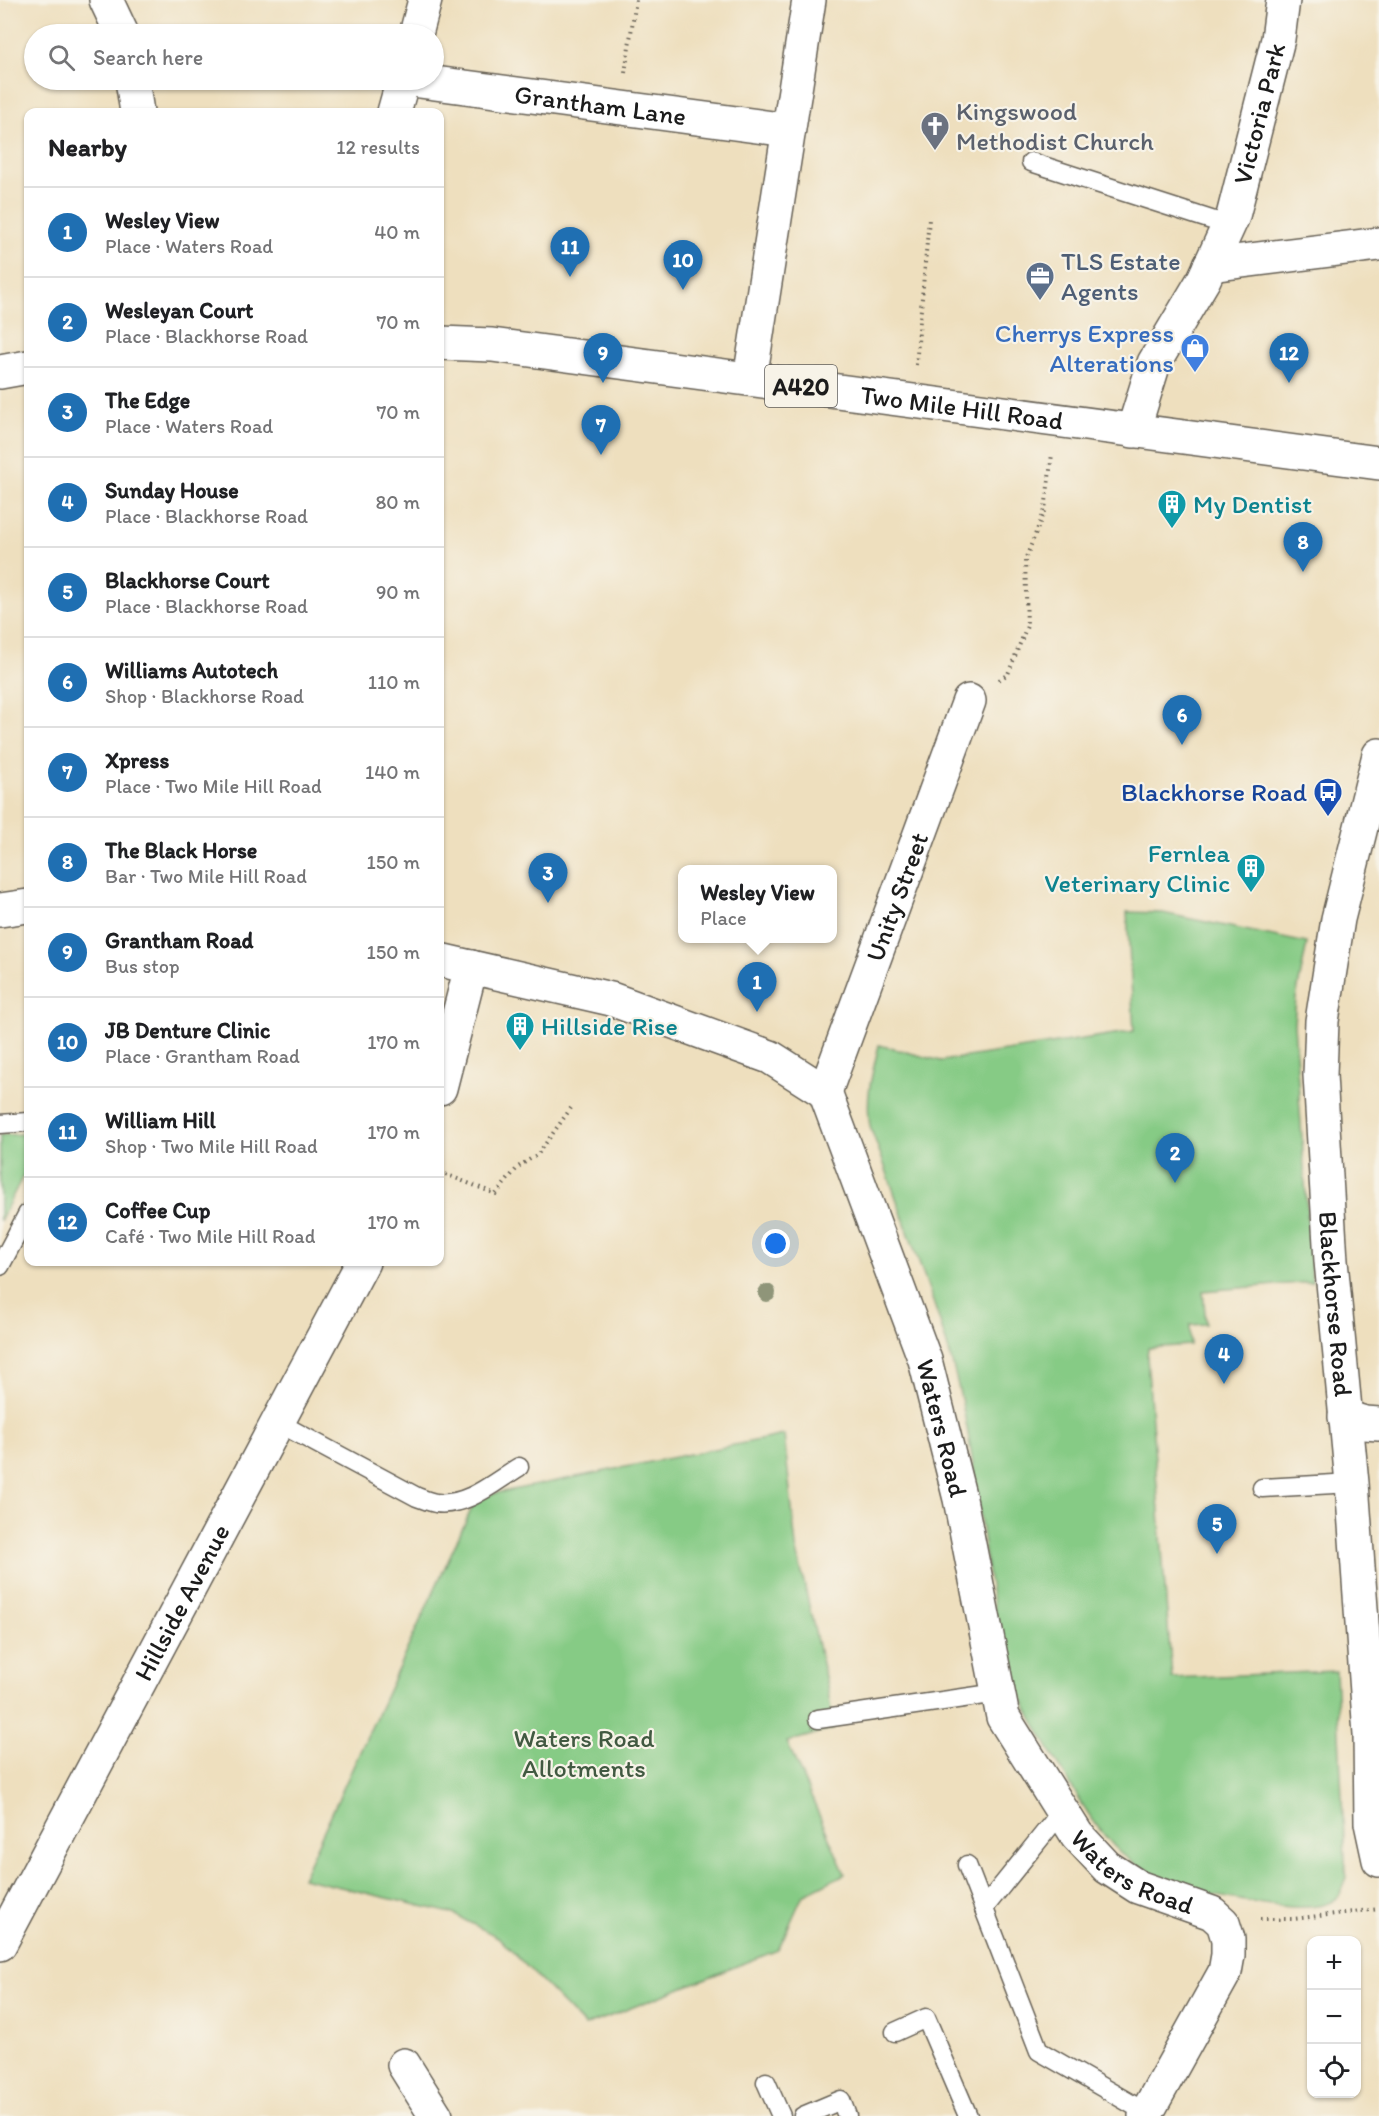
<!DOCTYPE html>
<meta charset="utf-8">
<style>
:root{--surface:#fff;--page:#f6f6f6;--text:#202124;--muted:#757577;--line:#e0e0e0;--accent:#1f6fb2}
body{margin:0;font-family:Itim,sans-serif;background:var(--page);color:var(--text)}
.controls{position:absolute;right:18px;bottom:18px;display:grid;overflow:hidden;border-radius:12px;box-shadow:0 2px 4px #0004}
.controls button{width:54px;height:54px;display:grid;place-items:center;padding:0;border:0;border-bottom:2px solid var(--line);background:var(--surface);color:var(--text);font:30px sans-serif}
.you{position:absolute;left:776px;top:1244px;width:21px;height:21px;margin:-15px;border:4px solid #fff;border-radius:50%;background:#1a73e8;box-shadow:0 0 0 9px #1a73e833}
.badge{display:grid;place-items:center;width:39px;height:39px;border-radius:50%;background:var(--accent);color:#fff;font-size:20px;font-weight:700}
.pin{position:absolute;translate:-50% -50px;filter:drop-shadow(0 2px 3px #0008)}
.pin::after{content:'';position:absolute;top:32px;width:21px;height:18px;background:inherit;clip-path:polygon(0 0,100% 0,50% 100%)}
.popup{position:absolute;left:678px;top:865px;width:159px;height:78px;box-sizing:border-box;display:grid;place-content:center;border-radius:12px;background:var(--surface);filter:drop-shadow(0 2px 4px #0005);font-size:20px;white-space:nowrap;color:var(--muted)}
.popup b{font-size:22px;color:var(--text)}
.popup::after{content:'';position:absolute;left:50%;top:100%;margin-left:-12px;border:12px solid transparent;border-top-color:var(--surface)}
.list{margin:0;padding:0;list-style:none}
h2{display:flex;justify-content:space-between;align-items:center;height:78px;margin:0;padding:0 24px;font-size:26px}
h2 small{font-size:20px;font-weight:400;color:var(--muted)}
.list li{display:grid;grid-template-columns:39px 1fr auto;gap:18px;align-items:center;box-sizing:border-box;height:90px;padding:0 24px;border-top:2px solid var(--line)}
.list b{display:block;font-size:22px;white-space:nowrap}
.list p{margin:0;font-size:20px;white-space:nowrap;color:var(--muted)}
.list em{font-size:20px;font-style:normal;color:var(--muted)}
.icon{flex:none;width:33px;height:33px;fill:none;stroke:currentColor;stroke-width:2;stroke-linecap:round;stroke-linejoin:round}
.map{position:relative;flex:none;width:1379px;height:2116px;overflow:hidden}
.search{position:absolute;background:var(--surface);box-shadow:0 2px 4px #0004;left:24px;top:24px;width:420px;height:66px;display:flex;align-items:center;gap:15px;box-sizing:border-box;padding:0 21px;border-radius:33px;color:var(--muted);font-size:22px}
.panel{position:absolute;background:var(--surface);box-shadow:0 2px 4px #0004;left:24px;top:108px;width:420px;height:1158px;border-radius:12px}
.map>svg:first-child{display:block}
.green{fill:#86cb85;stroke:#517450;stroke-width:1.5}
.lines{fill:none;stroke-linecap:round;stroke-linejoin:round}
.lane-casing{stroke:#666055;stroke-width:21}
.street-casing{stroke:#666055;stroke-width:36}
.primary-casing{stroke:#666055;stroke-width:36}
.path{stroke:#666055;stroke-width:4;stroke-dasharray:1.5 4.5;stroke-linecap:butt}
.lane{stroke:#fff;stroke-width:18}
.street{stroke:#fff;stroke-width:33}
.primary{stroke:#fff;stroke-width:33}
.tree{fill:#8f9579}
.labels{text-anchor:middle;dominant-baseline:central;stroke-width:4.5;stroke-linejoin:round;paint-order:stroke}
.shield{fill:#f7f3e8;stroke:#5e5c59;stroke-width:1.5}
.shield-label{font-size:24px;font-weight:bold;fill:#1c1c1c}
.street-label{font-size:26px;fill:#1c1c1c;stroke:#f7f3e8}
.worship-label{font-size:26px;fill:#5b616d;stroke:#f7f3e8;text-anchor:start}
.service-label{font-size:26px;fill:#4e5e75;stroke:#f7f3e8;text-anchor:start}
.shop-label{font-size:26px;fill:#366cbe;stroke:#f7f3e8;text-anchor:end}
.culture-label{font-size:26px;fill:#0d838f;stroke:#f7f3e8;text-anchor:start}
.transit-label{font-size:26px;fill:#164399;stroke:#f7f3e8;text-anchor:end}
.park-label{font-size:26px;fill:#415941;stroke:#f7f3e8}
</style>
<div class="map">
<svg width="1379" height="2116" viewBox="0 0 1379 2116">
<rect width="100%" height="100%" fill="#f7f3e8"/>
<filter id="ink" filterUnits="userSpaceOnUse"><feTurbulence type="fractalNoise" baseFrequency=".0167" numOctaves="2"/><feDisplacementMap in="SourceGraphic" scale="12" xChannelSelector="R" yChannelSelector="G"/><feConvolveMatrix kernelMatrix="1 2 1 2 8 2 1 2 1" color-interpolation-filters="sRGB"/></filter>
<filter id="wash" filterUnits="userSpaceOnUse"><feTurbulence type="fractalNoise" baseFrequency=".008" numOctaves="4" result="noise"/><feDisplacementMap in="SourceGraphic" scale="24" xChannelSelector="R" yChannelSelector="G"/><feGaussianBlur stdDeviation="1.35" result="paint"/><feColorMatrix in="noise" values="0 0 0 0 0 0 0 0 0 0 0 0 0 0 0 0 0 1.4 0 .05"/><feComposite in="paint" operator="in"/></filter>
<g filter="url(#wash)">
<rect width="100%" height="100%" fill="#eedfbe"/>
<!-- green -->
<g class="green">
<path d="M1127,912L1163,913L1307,943L1296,998L1294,1024L1312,1282L1203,1291L1206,1324L1190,1325V1345L1148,1348L1147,1357L1172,1678L1336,1671L1346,1881C1344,1885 1342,1892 1339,1896C1320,1917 1259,1903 1234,1899C1195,1893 1151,1880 1121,1853C1098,1832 1080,1801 1064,1774C1042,1736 1017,1696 1005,1654C981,1568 980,1477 959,1390C948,1342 931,1295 914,1248C899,1208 886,1167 870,1127C865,1097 872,1074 879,1045L941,1061L1134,1031Z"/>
<polygon points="28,1134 28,1166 0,1221 0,1135"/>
<polygon points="784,1435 796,1547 827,1686 834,1729 787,1742 845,1874 803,1895 778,1950 585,2026 498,1937 451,1913 302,1878 477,1497"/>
</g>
</g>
<g filter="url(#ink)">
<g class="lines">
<!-- lane casing -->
<g class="lane-casing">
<g id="lane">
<polyline points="1031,162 1227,225"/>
<polyline points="0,1124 28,1122"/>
<polyline points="0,1266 28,1213"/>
<path d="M277,1422L417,1497C423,1499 430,1502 436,1503C467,1507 494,1482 519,1467"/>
<polyline points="1262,1488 1352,1483"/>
<polyline points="818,1719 998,1693"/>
<polyline points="967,1865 1039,2051 1147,2113"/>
<polyline points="984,1908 1062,1811"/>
<polyline points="895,2032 926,2018 968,2116"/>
<polyline points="766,2082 781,2116"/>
<polyline points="803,2116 841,2100 847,2116"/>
</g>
</g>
<!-- street casing -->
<g class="street-casing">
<g id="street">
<polyline points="106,0 122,34"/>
<polyline points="132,80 137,112"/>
<path id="s1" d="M412,80L788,130"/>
<polyline points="1210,265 1379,244"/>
<polyline points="750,379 809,0"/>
<path id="s2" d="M1133,431L1154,363L1204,279L1233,216L1278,39L1283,0"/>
<polyline points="0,910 28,906"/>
<path id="s3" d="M440,960L611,999L770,1057L825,1092L925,1360L960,1499L1003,1717L1077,1835L1107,1867L1138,1887L1212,1913L1223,1923L1228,1939V1955L1225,1972L1145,2116"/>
<polyline points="440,1088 471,967"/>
<path id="s4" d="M825,1092L969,701"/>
<polyline points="1345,1417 1365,1423 1379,1424"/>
<path id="s5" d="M0,1944L363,1262"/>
<polyline points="404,2065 436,2116"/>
</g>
</g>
<!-- primary casing -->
<g class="primary-casing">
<g id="primary">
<polyline points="416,34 425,0"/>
<polyline points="394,112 403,80"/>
<path id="s6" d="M440,343L492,345L1379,463"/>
<polyline points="0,372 28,367"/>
<path id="s7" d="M1379,755L1338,919L1322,1021L1320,1075L1331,1261L1352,1483L1370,1734L1371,1823L1379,1860"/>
</g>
</g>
<!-- path -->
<g class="path">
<polyline points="625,73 636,0"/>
<polyline points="916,365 929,219"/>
<polyline points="999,680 1008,674 1027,626 1025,560 1045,510 1052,454"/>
<polyline points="440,1172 496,1194 518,1167 538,1154 571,1108"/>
<polyline points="1260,1919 1293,1919 1379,1909"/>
</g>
<!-- lane -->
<use href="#lane" class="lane"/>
<!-- street -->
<use href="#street" class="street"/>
<!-- primary -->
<use href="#primary" class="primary"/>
</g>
<!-- trees -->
<circle class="tree" cx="767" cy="1293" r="9"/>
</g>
<!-- icons -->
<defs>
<g id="church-pin" transform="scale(1.5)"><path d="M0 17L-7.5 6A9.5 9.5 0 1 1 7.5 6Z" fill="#6b7280" stroke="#f7f3e8"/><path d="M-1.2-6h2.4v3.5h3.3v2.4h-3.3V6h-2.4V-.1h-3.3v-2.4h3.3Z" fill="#fff"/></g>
<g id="office-pin" transform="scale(1.5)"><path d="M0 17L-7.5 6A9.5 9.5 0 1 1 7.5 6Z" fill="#5c6f8a" stroke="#f7f3e8"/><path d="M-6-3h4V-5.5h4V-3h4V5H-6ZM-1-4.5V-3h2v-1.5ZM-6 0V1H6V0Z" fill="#fff"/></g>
<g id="shop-pin" transform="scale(1.5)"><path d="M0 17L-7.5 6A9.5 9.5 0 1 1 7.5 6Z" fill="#3f7fe0" stroke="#f7f3e8"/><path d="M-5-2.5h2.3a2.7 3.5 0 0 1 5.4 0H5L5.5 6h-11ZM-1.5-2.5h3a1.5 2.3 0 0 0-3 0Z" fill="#fff"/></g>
<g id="building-pin" transform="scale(1.5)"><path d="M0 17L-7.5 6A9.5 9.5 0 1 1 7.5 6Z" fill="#0f9aa8" stroke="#f7f3e8"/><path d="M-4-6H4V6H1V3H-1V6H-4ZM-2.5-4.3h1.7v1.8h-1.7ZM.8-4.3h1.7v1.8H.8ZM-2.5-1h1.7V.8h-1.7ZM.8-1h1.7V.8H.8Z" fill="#fff"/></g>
<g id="bus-pin" transform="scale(1.5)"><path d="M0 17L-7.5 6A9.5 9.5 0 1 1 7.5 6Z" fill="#1a4fb4" stroke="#f7f3e8"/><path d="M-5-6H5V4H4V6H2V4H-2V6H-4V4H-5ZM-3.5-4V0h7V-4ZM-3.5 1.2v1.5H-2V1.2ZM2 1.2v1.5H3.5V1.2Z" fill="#fff"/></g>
</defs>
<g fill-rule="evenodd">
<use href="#church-pin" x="935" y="126"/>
<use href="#office-pin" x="1040" y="276"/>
<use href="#shop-pin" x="1195" y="348"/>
<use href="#building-pin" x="1172" y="504"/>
<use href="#bus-pin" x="1328" y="792"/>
<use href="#building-pin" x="1251" y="868"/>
<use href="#building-pin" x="520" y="1026"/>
</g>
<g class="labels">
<!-- shield labels -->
<rect class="shield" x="765" y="365" width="72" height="42" rx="4.5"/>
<g class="shield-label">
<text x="801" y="386">A420</text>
</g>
<!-- street labels -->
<g class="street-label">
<text stroke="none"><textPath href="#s1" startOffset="190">Grantham Lane</textPath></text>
<text stroke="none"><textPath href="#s2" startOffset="344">Victoria Park</textPath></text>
<text stroke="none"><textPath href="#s6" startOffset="526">Two Mile Hill Road</textPath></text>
<text stroke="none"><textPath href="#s4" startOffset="208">Unity Street</textPath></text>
<text stroke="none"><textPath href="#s7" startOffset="556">Blackhorse Road</textPath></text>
<text stroke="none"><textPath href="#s3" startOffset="766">Waters Road</textPath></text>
<text stroke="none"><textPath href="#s5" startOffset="387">Hillside Avenue</textPath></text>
<text stroke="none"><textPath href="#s3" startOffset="1269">Waters Road</textPath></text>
</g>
<!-- worship labels -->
<g class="worship-label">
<text x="956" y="111">Kingswood<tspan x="956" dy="30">Methodist Church</tspan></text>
</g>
<!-- service labels -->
<g class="service-label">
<text x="1061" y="261">TLS Estate<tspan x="1061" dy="30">Agents</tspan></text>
</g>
<!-- shop labels -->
<g class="shop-label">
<text x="1174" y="333">Cherrys Express<tspan x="1174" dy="30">Alterations</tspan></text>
</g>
<!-- culture labels -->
<g class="culture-label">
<text x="1193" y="504">My Dentist</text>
<text x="1230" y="853" text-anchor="end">Fernlea<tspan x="1230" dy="30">Veterinary Clinic</tspan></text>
<text x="541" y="1026">Hillside Rise</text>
</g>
<!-- transit labels -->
<g class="transit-label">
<text x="1307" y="792">Blackhorse Road</text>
</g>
<!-- park labels -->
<g class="park-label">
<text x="584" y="1738">Waters Road<tspan x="584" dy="30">Allotments</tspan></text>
</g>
</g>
</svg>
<div class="controls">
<button>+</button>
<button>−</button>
<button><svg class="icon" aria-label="locate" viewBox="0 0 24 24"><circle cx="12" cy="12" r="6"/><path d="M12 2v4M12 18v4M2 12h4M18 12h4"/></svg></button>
</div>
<div class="you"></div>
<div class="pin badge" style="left:757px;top:1012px">1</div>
<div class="popup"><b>Wesley View</b>Place</div>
<div class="pin badge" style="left:1175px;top:1183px">2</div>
<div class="pin badge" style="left:548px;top:903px">3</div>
<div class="pin badge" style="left:1224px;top:1384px">4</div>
<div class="pin badge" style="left:1217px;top:1554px">5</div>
<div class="pin badge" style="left:1182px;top:745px">6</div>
<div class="pin badge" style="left:601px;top:455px">7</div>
<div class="pin badge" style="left:1303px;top:572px">8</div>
<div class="pin badge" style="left:603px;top:383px">9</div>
<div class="pin badge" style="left:683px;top:290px">10</div>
<div class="pin badge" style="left:570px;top:277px">11</div>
<div class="pin badge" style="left:1289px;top:383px">12</div>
<div class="search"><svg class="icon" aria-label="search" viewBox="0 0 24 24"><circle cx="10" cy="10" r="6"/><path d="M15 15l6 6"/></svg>Search here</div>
<section class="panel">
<h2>Nearby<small>12 results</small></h2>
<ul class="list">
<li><span class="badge">1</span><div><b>Wesley View</b><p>Place · Waters Road</p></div><em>40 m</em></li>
<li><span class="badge">2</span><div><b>Wesleyan Court</b><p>Place · Blackhorse Road</p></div><em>70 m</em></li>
<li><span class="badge">3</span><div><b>The Edge</b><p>Place · Waters Road</p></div><em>70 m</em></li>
<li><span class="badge">4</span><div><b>Sunday House</b><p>Place · Blackhorse Road</p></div><em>80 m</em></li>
<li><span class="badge">5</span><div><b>Blackhorse Court</b><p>Place · Blackhorse Road</p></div><em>90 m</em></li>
<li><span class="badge">6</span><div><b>Williams Autotech</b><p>Shop · Blackhorse Road</p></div><em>110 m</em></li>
<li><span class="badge">7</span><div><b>Xpress</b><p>Place · Two Mile Hill Road</p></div><em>140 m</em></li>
<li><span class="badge">8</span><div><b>The Black Horse</b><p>Bar · Two Mile Hill Road</p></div><em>150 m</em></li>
<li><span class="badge">9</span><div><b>Grantham Road</b><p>Bus stop</p></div><em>150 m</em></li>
<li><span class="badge">10</span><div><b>JB Denture Clinic</b><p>Place · Grantham Road</p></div><em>170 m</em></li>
<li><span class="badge">11</span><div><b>William Hill</b><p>Shop · Two Mile Hill Road</p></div><em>170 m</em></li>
<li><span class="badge">12</span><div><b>Coffee Cup</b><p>Café · Two Mile Hill Road</p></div><em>170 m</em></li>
</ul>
</section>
</div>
